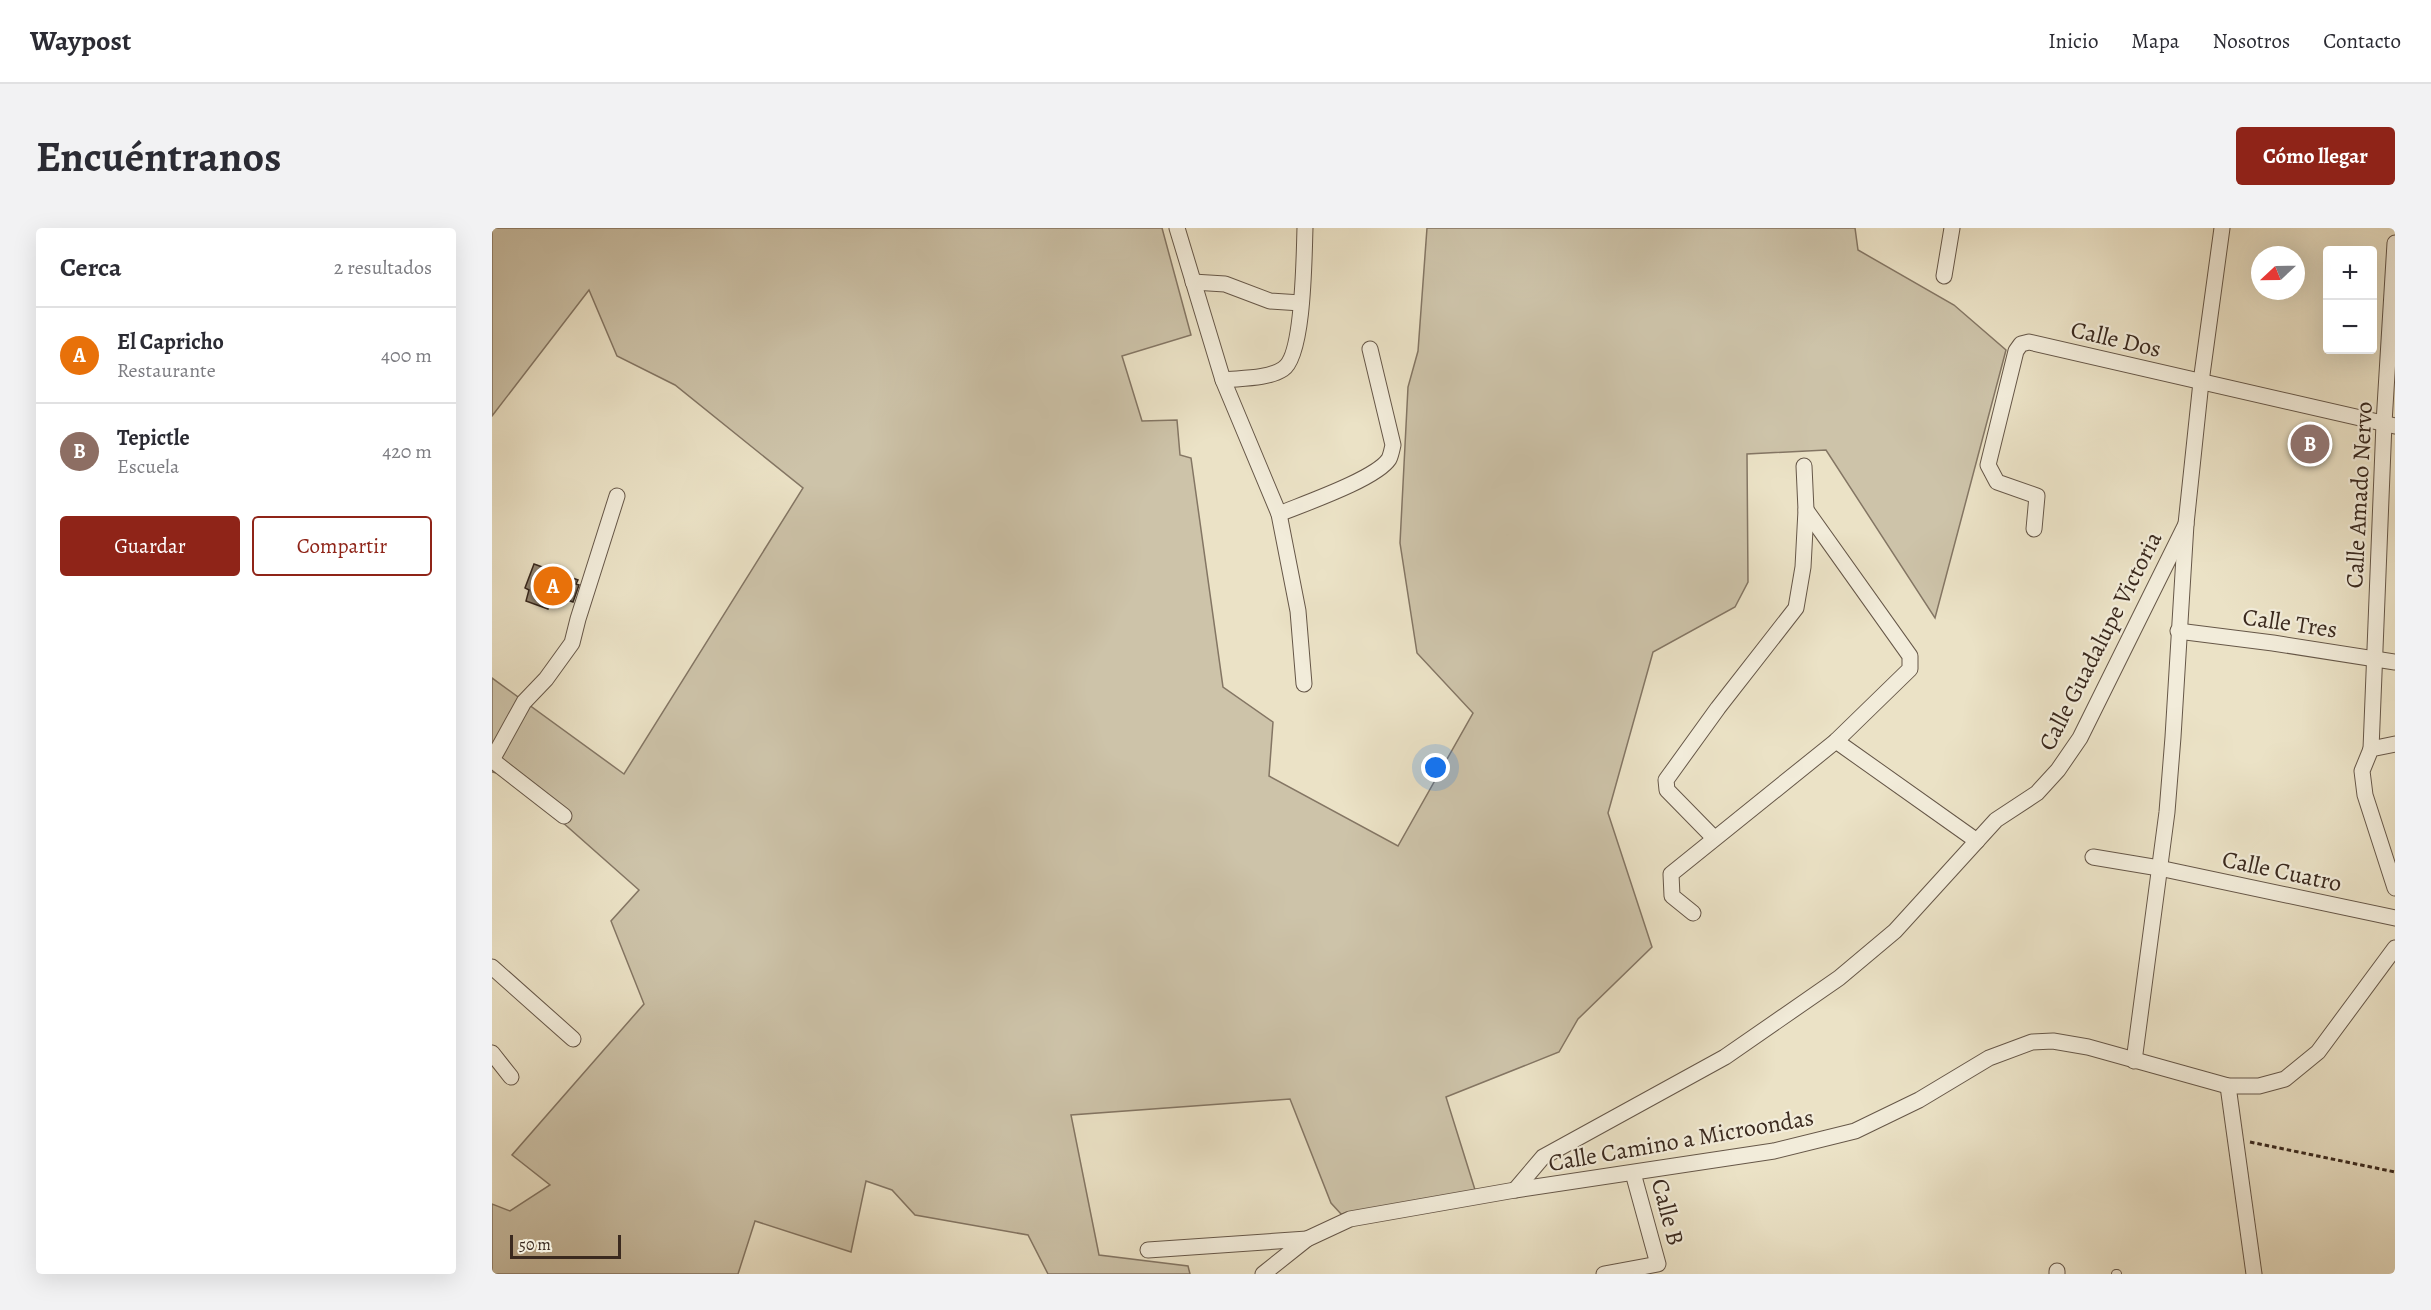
<!DOCTYPE html>
<html lang="es">
<meta charset="utf-8">
<style>
:root{--surface:#fff;--page:#f2f2f3;--text:#2b2b33;--muted:#7c7c81;--line:#e1e1e2;--accent:#8f2418}
body{margin:0;font-family:Alegreya,serif;background:var(--page);color:var(--text)}
.controls{position:absolute;right:18px;top:18px;display:grid;overflow:hidden;border-radius:6px;box-shadow:0 6px 24px #0002}
.controls button{width:54px;height:54px;display:grid;place-items:center;padding:0;border:0;border-bottom:2px solid var(--line);background:var(--surface);color:var(--text);font:30px sans-serif}
.compass{position:absolute;left:1759px;top:18px;width:54px;height:54px;border-radius:50%;background:var(--surface);box-shadow:0 6px 24px #0002;rotate:248deg}
.scale{position:absolute;left:18px;bottom:15px;width:111px;box-sizing:border-box;padding-left:6px;border:3px solid #3a291e;border-top:0;font-size:16px;line-height:21px;white-space:nowrap;color:#3a291e;-webkit-text-stroke:4px #f2ecda;paint-order:stroke}
.you{position:absolute;left:944px;top:540px;width:21px;height:21px;margin:-15px;border:4px solid #fff;border-radius:50%;background:#1a73e8;box-shadow:0 0 0 9px #1a73e833}
.badge{display:grid;place-items:center;width:39px;height:39px;border-radius:50%;background:var(--accent);color:#fff;font-size:20px;font-weight:700}
.pin{position:absolute;translate:-50% -50%;border:3px solid #fff;box-shadow:0 2px 6px #0006}
.list{margin:0;padding:0;list-style:none}
h2{display:flex;justify-content:space-between;align-items:center;height:78px;margin:0;padding:0 24px;font-size:26px}
h2 small{font-size:20px;font-weight:400;color:var(--muted)}
.list li{display:grid;grid-template-columns:39px 1fr auto;gap:18px;align-items:center;box-sizing:border-box;height:96px;padding:0 24px;border-top:2px solid var(--line)}
.list b{display:block;font-size:22px;white-space:nowrap}
.list p{margin:0;font-size:20px;white-space:nowrap;color:var(--muted)}
.list em{font-size:20px;font-style:normal;color:var(--muted)}
.actions{display:flex;gap:12px;padding:18px 24px}
.actions a{flex:1;padding:14px 0;border:2px solid var(--accent);border-radius:6px;text-align:center;font-size:21px;color:var(--accent)}
.actions .main{background:var(--accent);color:#fff}
.map{position:relative;flex:none;width:1903px;height:1046px;overflow:hidden;border-radius:6px}
header{display:flex;align-items:center;gap:36px;box-sizing:border-box;height:84px;padding:0 30px;background:var(--surface);border-bottom:2px solid var(--line)}
header strong{font-size:28px}
nav{display:flex;gap:33px;margin-inline-start:auto;font-size:21px}
.intro{display:flex;align-items:center;justify-content:space-between;box-sizing:border-box;height:144px;padding:0 36px}
h1{margin:0;font-size:42px}
.button{padding:15px 27px;border-radius:6px;background:var(--accent);color:#fff;font-size:21px;font-weight:700}
main{display:flex;gap:36px;padding:0 36px}
aside{flex:1;background:var(--surface);border-radius:6px;box-shadow:0 6px 24px #0002}
.map>svg:first-child{display:block}
.green{fill:#cdc3a9;stroke:#847664;stroke-width:1.5}
.building{fill:#968975;stroke:#3a291e;stroke-width:1.5}
.lines{fill:none;stroke-linecap:round;stroke-linejoin:round}
.lane-casing{stroke:#665748;stroke-width:10}
.street-casing{stroke:#665748;stroke-width:17}
.path{stroke:#3a291e;stroke-width:3;stroke-dasharray:4.5 3;stroke-linecap:butt}
.lane{stroke:#f2ecda;stroke-width:8}
.street{stroke:#f2ecda;stroke-width:15}
.labels{text-anchor:middle;dominant-baseline:central;stroke-width:4.5;stroke-linejoin:round;paint-order:stroke}
.street-label{font-size:24px;fill:#3a291e;stroke:#f2ecda}
</style>
<header>
<strong>Waypost</strong>
<nav><a>Inicio</a><a>Mapa</a><a>Nosotros</a><a>Contacto</a></nav>
</header>
<div class="intro"><h1>Encuéntranos</h1><a class="button">Cómo llegar</a></div>
<main>
<aside>
<h2>Cerca<small>2 resultados</small></h2>
<ul class="list">
<li><span class="badge" style="background:#e8710a">A</span><div><b>El Capricho</b><p>Restaurante</p></div><em>400 m</em></li>
<li><span class="badge" style="background:#8d6e63">B</span><div><b>Tepictle</b><p>Escuela</p></div><em>420 m</em></li>
</ul>
<div class="actions"><a class="main">Guardar</a><a>Compartir</a></div>
</aside>
<div class="map">
<svg width="1903" height="1046" viewBox="0 0 1903 1046">
<rect width="100%" height="100%" fill="#ebe2c6"/>
<filter id="stains"><feTurbulence type="fractalNoise" baseFrequency=".00333" numOctaves="4"/><feColorMatrix values="0 0 0 0 .2 0 0 0 0 .09 0 0 0 0 .02 0 0 0 .5 -.17"/></filter>
<radialGradient id="worn" r=".72"><stop offset=".6" stop-color="#630" stop-opacity="0"/><stop offset="1" stop-color="#630" stop-opacity=".3"/></radialGradient>
<!-- green -->
<polygon class="green" points="0,0 670,0 699,107 630,128 650,193 685,192 688,227 699,230 731,459 781,494 777,548 906,618 981,485 925,425 908,315 916,159 926,123 935,0 1363,0 1366,22 1462,77 1514,122 1443,390 1334,222 1255,226 1256,354 1243,379 1161,424 1116,585 1160,719 1086,791 1067,824 954,869 984,965 849,986 839,975 798,871 579,887 607,1027 696,1038 698,1046 556,1046 536,1007 423,987 400,962 374,953 359,1024 263,993 246,1046 0,1046 0,976 18,983 58,957 20,927 152,776 119,693 147,662 18,548 0,544 0,450 132,546 311,260 183,157 125,128 97,62 0,188"/>
<!-- building -->
<polygon class="building" points="42,336 86,352 84,356 87,357 81,374 70,370 67,376 59,373 56,381 34,373 37,362 33,360"/>
<g class="lines">
<!-- lane casing -->
<g class="lane-casing">
<polyline id="lane" points="1624,1046 1625,1046"/>
</g>
<!-- street casing -->
<g class="street-casing">
<g id="street">
<polyline points="685,0 731,152 787,286 806,383 812,456"/>
<polyline points="1452,48 1460,0"/>
<polyline points="701,54 733,56 778,73 809,75"/>
<path d="M731,152C749,150 776,151 791,141C812,128 812,26 813,0"/>
<path d="M787,286C811,276 884,251 897,231C899,227 900,221 901,217L878,121"/>
<polyline points="1542,301 1545,268 1505,254 1496,237 1524,123 1529,116 1537,114 1903,198"/>
<polyline points="1686,403 1781,415 1903,434"/>
<polyline points="1344,513 1485,613"/>
<polyline points="1903,516 1879,521 1870,543 1873,567 1903,660"/>
<polyline points="1879,521 1892,195 1903,15"/>
<polyline points="0,532 32,474 54,451 80,415 86,391 125,268"/>
<polyline points="0,532 72,588"/>
<polyline points="1222,610 1175,562 1174,552 1226,480 1304,380 1311,339 1314,282 1312,238"/>
<polyline points="1601,629 1667,640 1903,690"/>
<polyline points="1201,685 1180,668 1179,646 1344,513 1418,441 1418,428 1314,282"/>
<polyline points="0,739 81,811"/>
<polyline points="0,825 19,849"/>
<polyline points="1642,833 1675,584 1681,509 1694,296 1709,154 1730,0"/>
<polyline points="1736,858 1762,1046"/>
<polyline points="1023,962 1051,929 1233,829 1347,750 1403,703 1504,592 1545,565 1566,542 1588,510 1694,296"/>
<polyline points="656,1022 815,1011"/>
<polyline points="1565,1043 1565,1046"/>
<polyline points="771,1046 815,1011 858,991 1023,962 1282,923 1363,903 1427,872 1497,830 1540,814 1561,813 1596,819 1736,858 1767,858 1793,851 1826,824 1903,720"/>
<polyline points="1112,1046 1166,1036 1141,945"/>
</g>
</g>
<!-- path -->
<polyline class="path" points="1758,914 1903,944"/>
<!-- lane -->
<use href="#lane" class="lane"/>
<!-- street -->
<use href="#street" class="street"/>
</g>
<g class="labels">
<!-- street labels -->
<g class="street-label">
<text transform="translate(1624 111) rotate(13)">Calle Dos</text>
<text transform="translate(1867 267) rotate(-87)">Calle Amado Nervo</text>
<text transform="translate(1798 395) rotate(8)">Calle Tres</text>
<text transform="translate(1608 413) rotate(-63)">Calle Guadalupe Victoria</text>
<text transform="translate(1790 643) rotate(12)">Calle Cuatro</text>
<text transform="translate(1189 912) rotate(-10)">Calle Camino a Microondas</text>
<text transform="translate(1176 984) rotate(75)">Calle B</text>
</g>
</g>
<rect width="100%" height="100%" filter="url(#stains)"/>
<rect width="100%" height="100%" fill="url(#worn)"/>
</svg>
<div class="controls">
<button>+</button>
<button>−</button>
</div>
<svg class="compass" viewBox="-18 -18 36 36"><path d="M0-13l5 13h-10z" fill="#e53935"/><path d="M0 13l5-13h-10z" fill="#7c7c81"/></svg>
<div class="scale">50 m</div>
<div class="you"></div>
<div class="pin badge" style="left:61px;top:358px;background:#e8710a">A</div>
<div class="pin badge" style="left:1818px;top:216px;background:#8d6e63">B</div>
</div>
</main>
